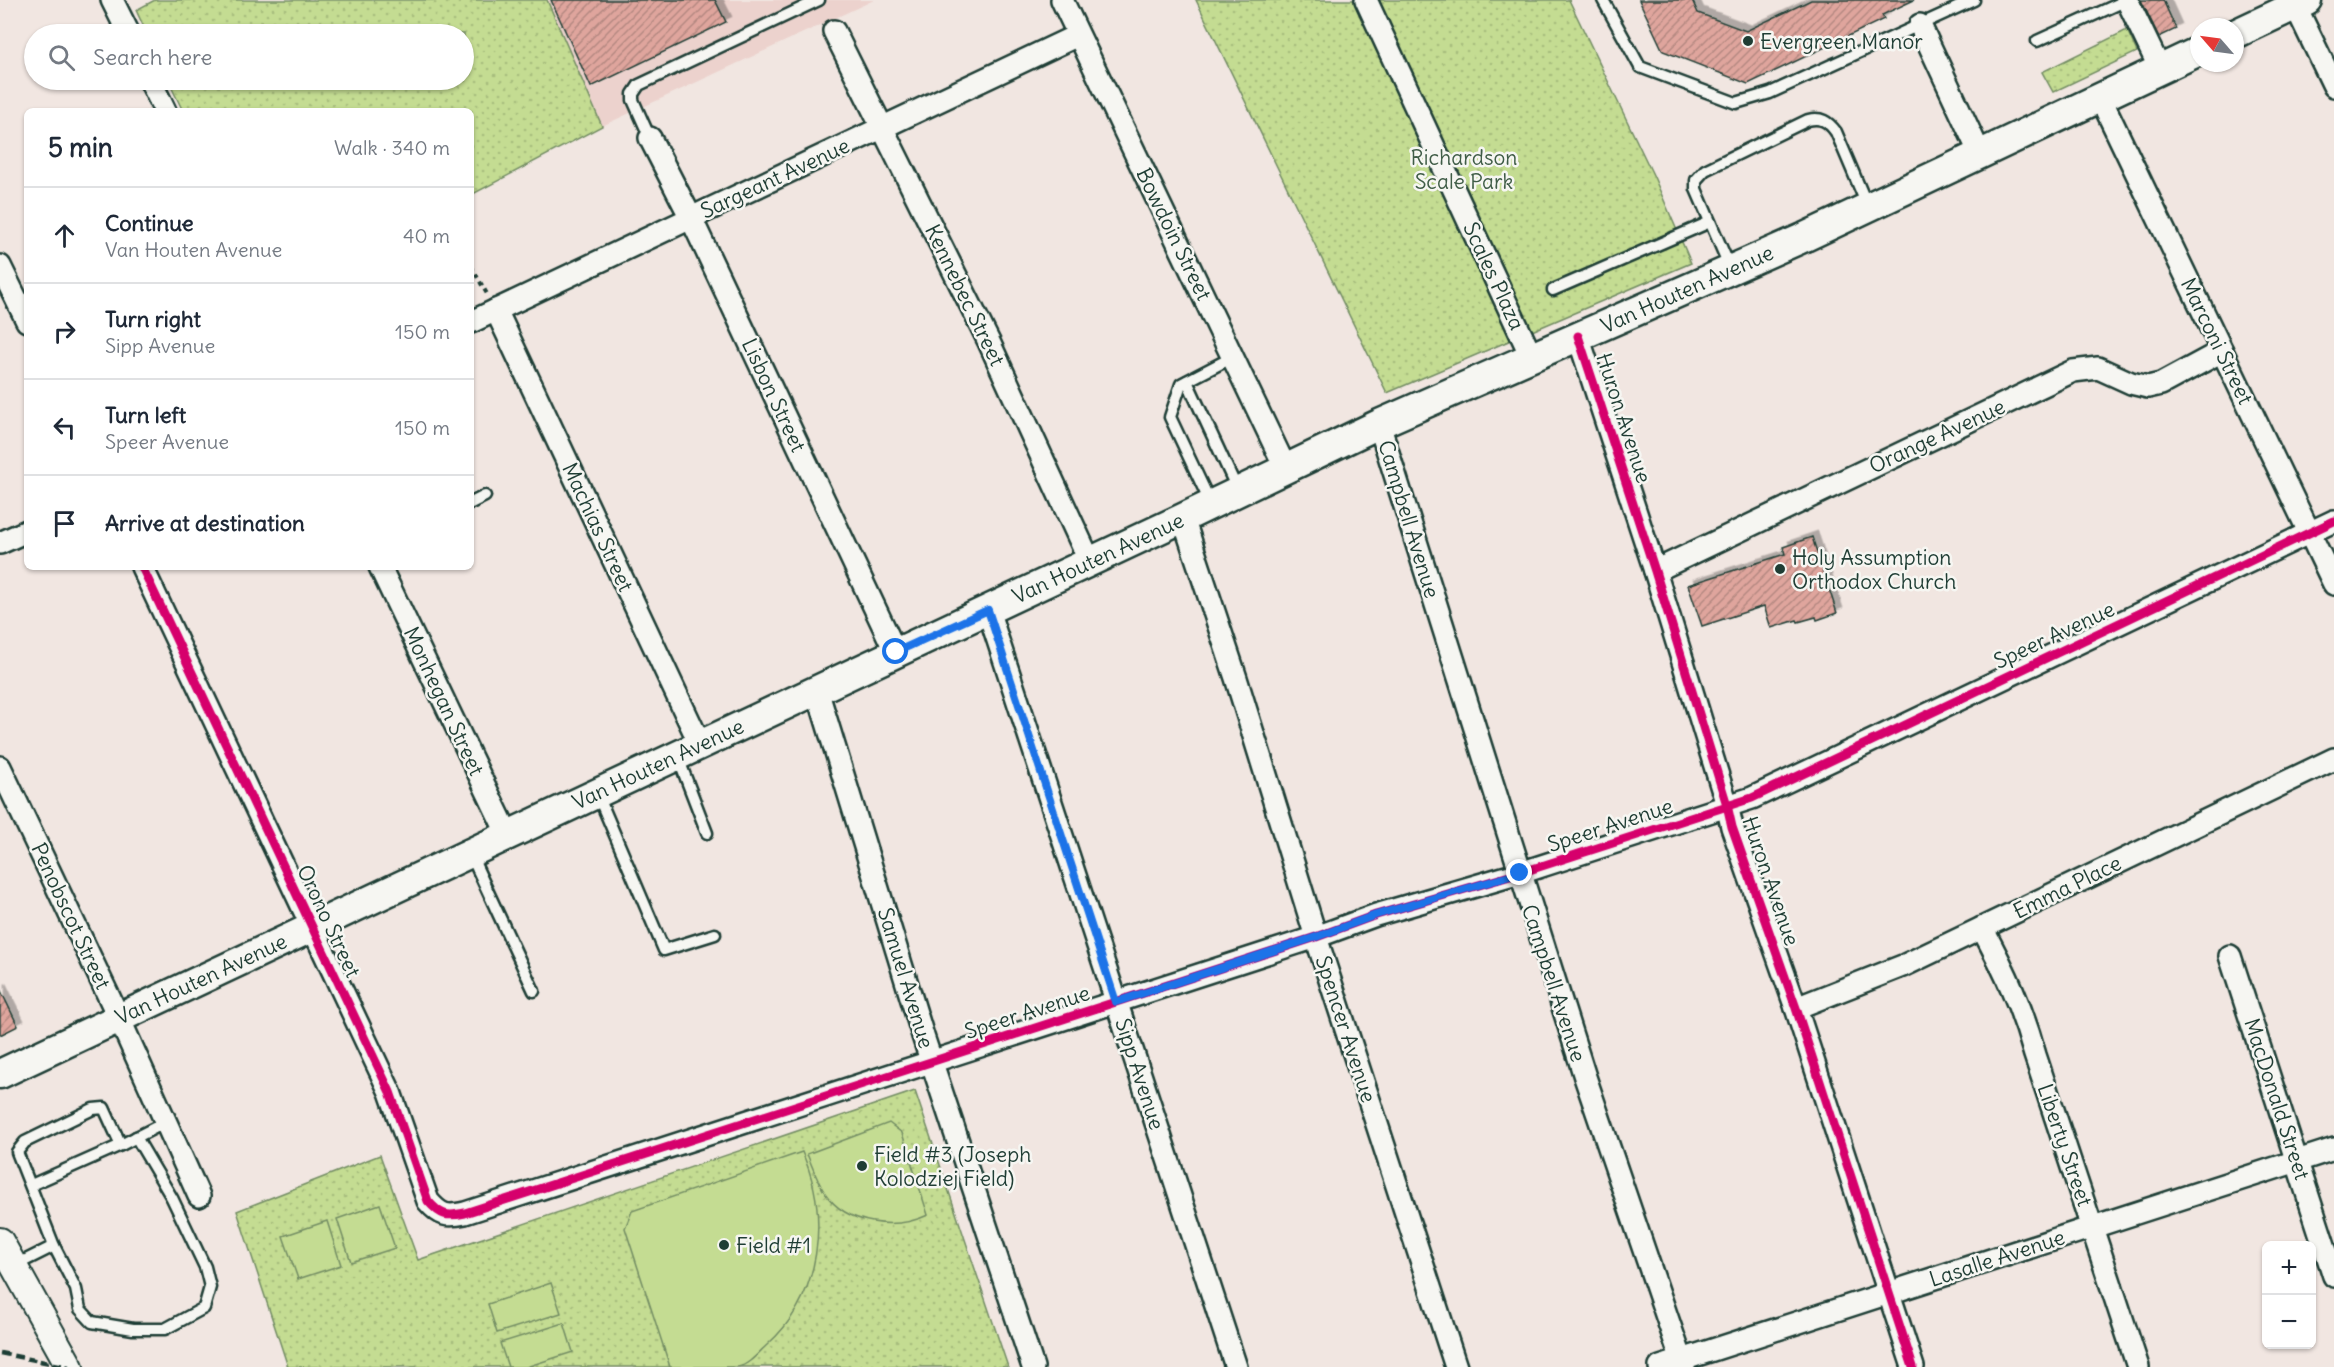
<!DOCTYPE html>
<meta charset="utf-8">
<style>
:root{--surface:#fff;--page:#f2f2f3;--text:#1f2937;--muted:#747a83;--line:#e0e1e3}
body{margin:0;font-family:Delius,sans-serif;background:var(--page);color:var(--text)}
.controls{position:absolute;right:18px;bottom:18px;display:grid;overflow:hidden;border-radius:9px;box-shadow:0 2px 4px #0004}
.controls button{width:54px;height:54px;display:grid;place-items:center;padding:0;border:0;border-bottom:2px solid var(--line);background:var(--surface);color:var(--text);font:30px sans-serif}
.compass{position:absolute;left:2190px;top:18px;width:54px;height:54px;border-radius:50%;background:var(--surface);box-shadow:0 2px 4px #0004;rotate:298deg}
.stop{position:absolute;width:18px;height:18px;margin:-14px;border:4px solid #1a73e8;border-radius:50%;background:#fff}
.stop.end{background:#1a73e8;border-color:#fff;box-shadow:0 2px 6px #0008}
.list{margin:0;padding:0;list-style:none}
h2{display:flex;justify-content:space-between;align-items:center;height:78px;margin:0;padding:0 24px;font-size:26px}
h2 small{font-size:20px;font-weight:400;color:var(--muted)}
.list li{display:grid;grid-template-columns:39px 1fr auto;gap:18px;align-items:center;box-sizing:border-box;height:96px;padding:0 24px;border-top:2px solid var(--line)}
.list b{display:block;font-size:22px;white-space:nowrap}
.list p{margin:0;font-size:20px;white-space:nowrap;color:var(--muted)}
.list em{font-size:20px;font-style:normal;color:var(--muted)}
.icon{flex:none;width:33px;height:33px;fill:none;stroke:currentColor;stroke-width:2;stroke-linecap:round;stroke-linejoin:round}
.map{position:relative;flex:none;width:2334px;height:1367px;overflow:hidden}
.search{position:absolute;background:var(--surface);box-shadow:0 2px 4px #0004;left:24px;top:24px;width:450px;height:66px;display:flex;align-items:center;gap:15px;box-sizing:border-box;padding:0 21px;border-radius:33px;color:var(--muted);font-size:22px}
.panel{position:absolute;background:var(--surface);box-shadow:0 2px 4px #0004;left:24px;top:108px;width:450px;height:462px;border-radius:9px}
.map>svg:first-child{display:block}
.built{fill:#ecd2cd}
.green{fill:url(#green-dots);stroke:#728c63;stroke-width:1.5}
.pitch{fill:#c4dc92;stroke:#728c63;stroke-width:1.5}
.building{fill:url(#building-hatch);stroke:#1f3d34;stroke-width:1.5;filter:url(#shadow)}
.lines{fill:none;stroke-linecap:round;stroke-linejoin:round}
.service-casing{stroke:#1f3d34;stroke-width:15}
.minor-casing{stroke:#1f3d34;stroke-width:26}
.tertiary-casing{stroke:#1f3d34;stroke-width:30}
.secondary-casing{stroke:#1f3d34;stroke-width:33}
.path{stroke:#1f3d34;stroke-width:4;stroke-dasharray:4.5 4.5;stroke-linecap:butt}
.service{stroke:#f6f6f2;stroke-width:10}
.minor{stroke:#f6f6f2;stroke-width:21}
.tertiary{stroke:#f6f6f2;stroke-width:26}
.secondary{stroke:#f6f6f2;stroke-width:28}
.rail{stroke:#1f3d34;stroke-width:4.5;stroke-dasharray:9 4.5;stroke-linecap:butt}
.cycleway-casing{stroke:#f6f6f2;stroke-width:13}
.cycleway{stroke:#d6006c;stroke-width:9}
.route{stroke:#1a73e8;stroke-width:8}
.poi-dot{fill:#1f3d34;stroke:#f6f6f2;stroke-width:2}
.labels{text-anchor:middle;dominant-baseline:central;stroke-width:5;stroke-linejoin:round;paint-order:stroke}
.poi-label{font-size:21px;fill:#1f3d34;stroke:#f6f6f2;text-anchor:start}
.park-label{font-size:21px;fill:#405d47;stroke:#f6f6f2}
.street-label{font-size:21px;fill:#1f3d34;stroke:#f6f6f2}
</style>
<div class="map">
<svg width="2334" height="1367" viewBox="0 0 2334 1367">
<defs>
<pattern id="green-dots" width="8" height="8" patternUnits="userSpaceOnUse" patternTransform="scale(1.5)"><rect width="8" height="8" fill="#c4dc92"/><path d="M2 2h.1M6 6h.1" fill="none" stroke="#a8be7e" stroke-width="1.8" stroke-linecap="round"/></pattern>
<pattern id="building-hatch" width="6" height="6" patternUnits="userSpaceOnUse" patternTransform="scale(1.5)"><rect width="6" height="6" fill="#dfa59d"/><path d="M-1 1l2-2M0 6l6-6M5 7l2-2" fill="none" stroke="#b48881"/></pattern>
<filter id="shadow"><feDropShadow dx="5.5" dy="-5.5" stdDeviation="0" flood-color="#0004"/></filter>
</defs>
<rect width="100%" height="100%" fill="#f1e6e1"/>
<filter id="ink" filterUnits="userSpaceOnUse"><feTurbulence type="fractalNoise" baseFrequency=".0167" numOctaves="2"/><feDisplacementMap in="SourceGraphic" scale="12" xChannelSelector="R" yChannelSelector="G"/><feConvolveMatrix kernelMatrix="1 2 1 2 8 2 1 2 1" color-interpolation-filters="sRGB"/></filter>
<g filter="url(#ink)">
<!-- built -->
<polygon class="built" points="547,0 874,0 602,126"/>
<!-- green -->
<g class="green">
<polygon points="155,0 547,0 602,126 471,195 471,111 183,111 168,80 464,80 464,34 147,34 136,10"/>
<polygon points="1196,0 1569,0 1654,177 1691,263 1387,393"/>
<polygon points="2127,30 2137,52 2053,92 2042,72"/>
<polygon points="915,1091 1008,1367 288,1367 237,1211 380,1155 418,1260"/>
</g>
<!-- pitch -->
<g class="pitch">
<path d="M889,1123L902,1133L928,1215C896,1230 847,1226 825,1193C817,1181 813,1168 807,1154Z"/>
<path d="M802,1152C830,1216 822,1296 767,1345C759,1352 749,1365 738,1367C722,1367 687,1367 670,1367L625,1228L632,1211Z"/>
<polygon points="380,1204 395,1248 351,1262 337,1219"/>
<polygon points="327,1221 341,1265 298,1279 283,1236"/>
<polygon points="551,1283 561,1313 497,1333 488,1304"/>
<polygon points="564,1323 573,1352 526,1367 508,1367 500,1343"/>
</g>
<!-- building -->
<g class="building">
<polygon points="551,0 715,0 726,22 591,87"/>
<polygon points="1639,0 1692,0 1698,13 1746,31 1811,0 1914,0 1882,15 1884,19 1748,84 1663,51"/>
<polygon points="2141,0 2163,0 2176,29 2159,37"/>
<polygon points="1812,537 1837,613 1817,620 1816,617 1798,622 1797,620 1771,628 1764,606 1702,626 1688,585 1785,554 1783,547"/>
<polygon points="0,989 18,1026 0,1035"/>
</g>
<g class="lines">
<!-- service casing -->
<g class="service-casing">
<g id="service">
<polyline points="1603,0 1640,67 1736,103 1770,93 1974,0"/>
<polyline points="2037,41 2127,0"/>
<polyline points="650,138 633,100 633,94 639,85 819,0"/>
<path d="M1731,270L1696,189V180L1705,170L1808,120C1821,117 1828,121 1836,132L1867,205"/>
<polyline points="1553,290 1710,222"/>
<polyline points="1187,381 1238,491"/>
<polyline points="471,503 485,496"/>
<polyline points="1211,504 1170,417 1181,384 1233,357"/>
<polyline points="677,755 707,833"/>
<polyline points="597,793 664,950 715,934"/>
<polyline points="470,853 534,991"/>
<polyline points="31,1185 121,1145 166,1122"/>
<polyline points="54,1246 76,1289 80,1309 92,1322 133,1329 165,1329 204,1308 210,1287 205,1267 172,1198 136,1137"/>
<polyline points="14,1266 54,1246 17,1152 25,1142 93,1109 104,1108 121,1145"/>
</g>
</g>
<!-- minor casing -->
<g class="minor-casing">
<g id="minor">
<polyline points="112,0 129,34"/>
<polyline points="1062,0 1286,469"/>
<polyline points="1366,0 1531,356"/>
<polyline points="2127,0 2160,69"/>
<polyline points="2295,5 2334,86"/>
<polyline points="1920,25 1980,154"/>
<polyline points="834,31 989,342 1090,562"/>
<polyline points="150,80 165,111"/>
<polyline points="2100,97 2334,584"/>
<polyline points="650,138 691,218 896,653"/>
<polyline points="0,266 27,321"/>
<polyline points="496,310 700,744"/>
<polyline points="471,322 1078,35"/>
<polyline points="1578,336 1655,571 1727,805 1732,827 1796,1008 1913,1367"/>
<polyline points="1379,424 1585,1077 1684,1367"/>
<polyline points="1183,518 1236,678 1316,937 1456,1367"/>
<polyline points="0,543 27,531"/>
<path d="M142,567L390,1092L428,1201C441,1216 447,1217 465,1213L1316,937L1376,915L1520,873L1752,798L2334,521"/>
<polyline points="380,567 508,835"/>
<polyline points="1655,571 2073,371 2098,368 2131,383 2148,387 2161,384 2222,351"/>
<polyline points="988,610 1236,1367"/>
<polyline points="817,690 923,1036 1033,1367"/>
<polyline points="0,767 119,1018 199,1196"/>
<path d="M1982,928C2005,971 2022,1007 2035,1055L2138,1367"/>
<polyline points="2230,956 2334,1276"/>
<polyline points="1796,1008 1905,965 2334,759"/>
<polyline points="1660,1367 2334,1149"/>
</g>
</g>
<!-- tertiary casing -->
<g class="tertiary-casing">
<polyline id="tertiary" points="0,1241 70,1367"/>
</g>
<!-- secondary casing -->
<g class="secondary-casing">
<g id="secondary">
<polyline points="2235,34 2307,0"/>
<polyline points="0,1074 1183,518 1379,424 1805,237 2199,51"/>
</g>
</g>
<!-- path -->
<polyline class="path" points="471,266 487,294"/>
<!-- service -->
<use href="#service" class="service"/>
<!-- minor -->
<use href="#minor" class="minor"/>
<!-- tertiary -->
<use href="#tertiary" class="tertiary"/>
<!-- secondary -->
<use href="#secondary" class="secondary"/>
<!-- rail -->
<polyline class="rail" points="0,1353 69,1367"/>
<!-- cycleway casing -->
<g class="cycleway-casing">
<g id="cycleway">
<polyline points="1578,336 1655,571 1727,805 1732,827 1796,1008 1913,1367"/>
<path d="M142,567L390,1092L428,1201C441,1216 447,1217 465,1213L1316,937L1376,915L1520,873L1752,798L2334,521"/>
</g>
</g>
<!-- cycleway -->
<use href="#cycleway" class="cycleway"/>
</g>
</g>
<g class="lines" filter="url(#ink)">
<!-- route -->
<polyline class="route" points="896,652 988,610 1116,1002 1316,937 1376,915 1520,873"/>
</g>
<!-- markers -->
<g class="poi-dot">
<circle cx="1748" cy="41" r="6"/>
<circle cx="1780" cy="569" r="6"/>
<circle cx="862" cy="1166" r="6"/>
<circle cx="724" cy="1245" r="6"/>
</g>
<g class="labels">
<!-- poi labels -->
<g class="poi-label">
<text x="1760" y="41">Evergreen Manor</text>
<text x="1792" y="557">Holy Assumption<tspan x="1792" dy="24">Orthodox Church</tspan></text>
<text x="874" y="1154">Field #3 (Joseph<tspan x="874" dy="24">Kolodziej Field)</tspan></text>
<text x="736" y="1245">Field #1</text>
</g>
<!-- park labels -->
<g class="park-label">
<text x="1464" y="157">Richardson<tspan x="1464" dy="24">Scale Park</tspan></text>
</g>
<!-- street labels -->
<g class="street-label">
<text transform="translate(775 178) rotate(-25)">Sargeant Avenue</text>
<text transform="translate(1174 234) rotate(64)">Bowdoin Street</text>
<text transform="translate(1494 276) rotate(65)">Scales Plaza</text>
<text transform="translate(1687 289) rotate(-24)">Van Houten Avenue</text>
<text transform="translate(965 295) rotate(64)">Kennebec Street</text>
<text transform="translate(2217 341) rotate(64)">Marconi Street</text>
<text transform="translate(774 395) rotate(65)">Lisbon Street</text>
<text transform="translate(1624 418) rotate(72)">Huron Avenue</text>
<text transform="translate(1937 436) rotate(-25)">Orange Avenue</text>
<text transform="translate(1409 519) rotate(73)">Campbell Avenue</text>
<text transform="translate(598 527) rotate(65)">Machias Street</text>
<text transform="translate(1098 558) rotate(-25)">Van Houten Avenue</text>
<text transform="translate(2054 635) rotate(-25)">Speer Avenue</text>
<text transform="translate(444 701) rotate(65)">Monhegan Street</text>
<text transform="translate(658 764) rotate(-25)">Van Houten Avenue</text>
<text transform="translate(1610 825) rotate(-18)">Speer Avenue</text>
<text transform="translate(1771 881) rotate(71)">Huron Avenue</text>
<text transform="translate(2067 887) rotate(-26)">Emma Place</text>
<text transform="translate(71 916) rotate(65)">Penobscot Street</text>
<text transform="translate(329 921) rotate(65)">Orono Street</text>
<text transform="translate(906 978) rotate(73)">Samuel Avenue</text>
<text transform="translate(201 979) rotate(-25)">Van Houten Avenue</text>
<text transform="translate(1554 983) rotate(72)">Campbell Avenue</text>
<text transform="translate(1027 1012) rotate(-18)">Speer Avenue</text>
<text transform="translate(1346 1029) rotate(72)">Spencer Avenue</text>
<text transform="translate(1140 1074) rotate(72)">Sipp Avenue</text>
<text transform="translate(2277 1099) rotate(72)">MacDonald Street</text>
<text transform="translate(2065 1145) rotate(71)">Liberty Street</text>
<text transform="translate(1997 1258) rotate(-18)">Lasalle Avenue</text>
</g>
</g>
</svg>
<div class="controls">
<button>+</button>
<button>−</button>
</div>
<svg class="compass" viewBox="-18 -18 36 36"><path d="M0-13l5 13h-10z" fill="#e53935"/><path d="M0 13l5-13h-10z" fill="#747a83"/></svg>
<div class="stop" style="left:896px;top:652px"></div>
<div class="stop end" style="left:1520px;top:873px"></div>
<div class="search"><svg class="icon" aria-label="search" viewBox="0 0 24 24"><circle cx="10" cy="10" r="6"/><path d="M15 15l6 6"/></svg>Search here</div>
<section class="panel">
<h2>5 min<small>Walk · 340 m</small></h2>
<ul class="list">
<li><svg class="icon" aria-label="ahead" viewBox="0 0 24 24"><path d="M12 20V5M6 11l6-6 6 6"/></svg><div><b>Continue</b><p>Van Houten Avenue</p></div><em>40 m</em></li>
<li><svg class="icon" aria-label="right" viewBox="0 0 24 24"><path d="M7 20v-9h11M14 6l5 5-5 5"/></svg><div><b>Turn right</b><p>Sipp Avenue</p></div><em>150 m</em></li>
<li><svg class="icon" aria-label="left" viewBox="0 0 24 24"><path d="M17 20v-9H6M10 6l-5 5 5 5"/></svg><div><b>Turn left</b><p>Speer Avenue</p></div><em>150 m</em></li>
<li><svg class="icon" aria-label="arrive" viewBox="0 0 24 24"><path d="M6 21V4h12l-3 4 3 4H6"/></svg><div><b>Arrive at destination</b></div></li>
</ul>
</section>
</div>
